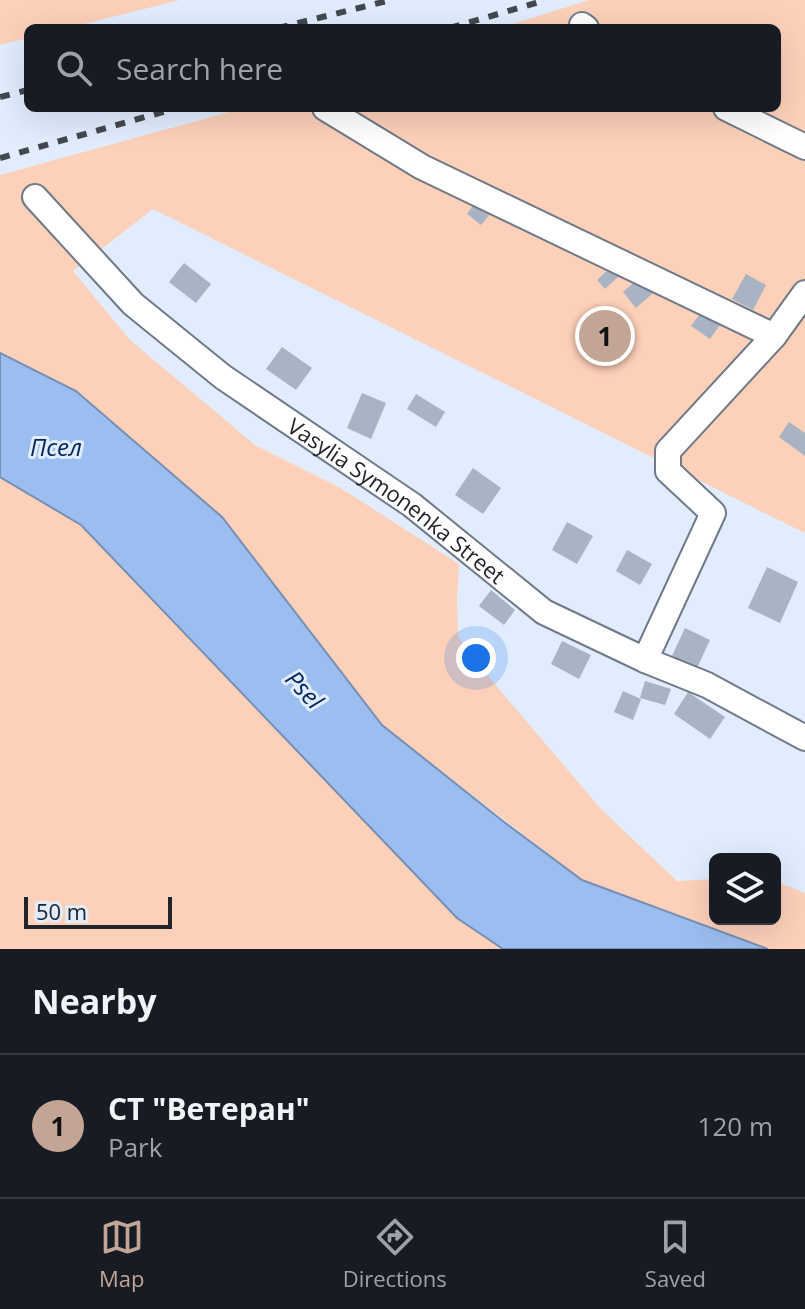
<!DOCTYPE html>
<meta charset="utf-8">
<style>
:root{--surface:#171b24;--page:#20242c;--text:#f1f3f6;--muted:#9ea1a6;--line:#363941;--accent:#c3a595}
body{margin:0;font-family:"Open Sans",sans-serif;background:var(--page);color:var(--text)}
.controls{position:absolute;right:24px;bottom:24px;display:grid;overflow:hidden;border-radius:12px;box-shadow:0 8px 32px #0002}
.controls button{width:72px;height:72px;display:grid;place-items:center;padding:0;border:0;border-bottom:2px solid var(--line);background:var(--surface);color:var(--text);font:40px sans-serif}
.scale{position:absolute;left:24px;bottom:20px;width:148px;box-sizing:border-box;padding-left:8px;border:4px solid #21252b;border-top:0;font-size:22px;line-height:28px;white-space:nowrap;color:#21252b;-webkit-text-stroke:6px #e1edfe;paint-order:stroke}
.you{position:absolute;left:476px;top:658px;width:28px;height:28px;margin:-20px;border:6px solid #fff;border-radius:50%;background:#1a73e8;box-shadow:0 0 0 12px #1a73e833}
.badge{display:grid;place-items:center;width:52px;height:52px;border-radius:50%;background:var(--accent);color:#111;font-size:26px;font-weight:700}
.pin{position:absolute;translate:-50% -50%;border:4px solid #fff;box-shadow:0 2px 8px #0006}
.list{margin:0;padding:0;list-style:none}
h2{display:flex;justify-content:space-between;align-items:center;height:104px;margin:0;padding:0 32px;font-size:34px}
h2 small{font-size:26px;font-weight:400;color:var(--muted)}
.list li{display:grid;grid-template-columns:52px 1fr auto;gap:24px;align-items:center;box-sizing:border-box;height:144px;padding:0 32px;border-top:2px solid var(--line)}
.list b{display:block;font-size:30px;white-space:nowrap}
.list p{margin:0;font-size:26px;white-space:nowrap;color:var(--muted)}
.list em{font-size:26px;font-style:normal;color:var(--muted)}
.icon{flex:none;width:44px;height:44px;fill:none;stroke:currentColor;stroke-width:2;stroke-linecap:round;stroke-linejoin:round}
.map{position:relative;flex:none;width:805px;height:949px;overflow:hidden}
.search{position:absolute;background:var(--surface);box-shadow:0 8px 32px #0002;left:24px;right:24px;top:24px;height:88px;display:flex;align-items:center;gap:20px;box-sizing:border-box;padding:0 28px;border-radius:12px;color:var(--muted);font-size:30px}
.sheet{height:248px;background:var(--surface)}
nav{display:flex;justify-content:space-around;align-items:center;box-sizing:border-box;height:112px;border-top:2px solid var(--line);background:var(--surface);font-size:22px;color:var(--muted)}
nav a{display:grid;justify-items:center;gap:4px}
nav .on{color:var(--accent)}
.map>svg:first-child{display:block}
.green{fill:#fdd0b9}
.water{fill:#9bbdef;stroke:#768fb4;stroke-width:2}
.building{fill:#a8b3c3}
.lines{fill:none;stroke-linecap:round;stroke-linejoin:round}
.minor-casing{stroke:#6f7988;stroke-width:28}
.minor{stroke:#fff;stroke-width:24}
.rail{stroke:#434850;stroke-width:6;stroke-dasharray:10 10;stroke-linecap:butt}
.labels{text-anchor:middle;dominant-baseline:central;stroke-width:6;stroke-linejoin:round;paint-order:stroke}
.street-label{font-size:22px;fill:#21252b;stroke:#e1edfe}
.water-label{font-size:24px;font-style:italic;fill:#002760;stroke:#e1edfe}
</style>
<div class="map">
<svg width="805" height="949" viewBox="0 0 805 949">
<rect width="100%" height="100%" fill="#e1edfe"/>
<!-- green -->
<g class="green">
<polygon points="0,0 180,0 68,28 28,28 28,38 0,45"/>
<polygon points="589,0 805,0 805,533 153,209 73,271 130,340 255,445 339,487 459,564 457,600 458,636 493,682 600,808 677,881 715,879 715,919 775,919 775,881 805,893 805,949 768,949 582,880 382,725 222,518 76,391 0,353 0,175 244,108 777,108 777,28 500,28"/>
<polygon points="0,477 81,525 457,918 503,949 0,949"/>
</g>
<!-- water -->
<polygon class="water" points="0,353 76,391 222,517 382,725 504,822 582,880 768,949 503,949 457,918 81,525 0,477"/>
<!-- building -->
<g class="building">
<polygon points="480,196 495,208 481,225 467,214"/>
<polygon points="184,263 211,284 196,303 169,282"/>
<polygon points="611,267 619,276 605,289 597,280"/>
<polygon points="746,274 766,285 753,310 732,299"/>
<polygon points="640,277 653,293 636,308 623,292"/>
<polygon points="702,311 720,325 710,339 691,326"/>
<polygon points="282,347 312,368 296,390 266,369"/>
<polygon points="362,393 386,403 371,439 347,428"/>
<polygon points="416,394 445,412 436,427 407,409"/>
<polygon points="789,422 805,433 805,456 779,437"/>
<polygon points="473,468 501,488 483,514 455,495"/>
<polygon points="567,522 593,536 577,564 552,550"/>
<polygon points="627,550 652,564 640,585 616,571"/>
<polygon points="767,567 798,582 780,623 748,608"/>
<polygon points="491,590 515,610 504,625 479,606"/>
<polygon points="685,628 710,640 697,668 672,656"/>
<polygon points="562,641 591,655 579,679 551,664"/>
<polygon points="645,681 671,689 665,705 640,698"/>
<polygon points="623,691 641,699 633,720 614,712"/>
<polygon points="688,692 725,717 710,739 674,714"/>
</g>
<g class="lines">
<!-- minor casing -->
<g class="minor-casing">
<g id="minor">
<polyline points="582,25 586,28"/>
<polyline points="325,108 422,167 774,336"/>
<polyline points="726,108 805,147"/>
<path id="s1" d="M35,197L133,304L223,377L412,505L544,612L645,660L707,685L805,738"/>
<polyline points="645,660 713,513 668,471 668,451 774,336 805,293"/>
</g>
</g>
<!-- minor -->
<use href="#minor" class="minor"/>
<!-- rail -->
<g class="rail">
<polyline points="278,28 391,0"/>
<polyline points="450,28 546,0"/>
<polyline points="0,97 28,90"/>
<polyline points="0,158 177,108"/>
</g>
</g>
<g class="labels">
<!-- street labels -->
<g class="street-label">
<text stroke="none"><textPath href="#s1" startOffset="474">Vasylia Symonenka Street</textPath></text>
</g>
<!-- water labels -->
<g class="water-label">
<text x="56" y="446">Псел</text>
<text transform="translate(305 689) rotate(47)">Psel</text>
</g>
</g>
</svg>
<div class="controls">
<button><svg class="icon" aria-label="layers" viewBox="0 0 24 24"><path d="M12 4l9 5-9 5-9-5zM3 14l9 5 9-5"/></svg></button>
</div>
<div class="scale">50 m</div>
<div class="you"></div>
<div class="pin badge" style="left:605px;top:336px">1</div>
<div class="search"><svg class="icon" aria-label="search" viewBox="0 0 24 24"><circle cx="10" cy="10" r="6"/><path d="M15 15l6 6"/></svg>Search here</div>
</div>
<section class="sheet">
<h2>Nearby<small></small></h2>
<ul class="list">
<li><span class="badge">1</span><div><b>СТ &quot;Ветеран&quot;</b><p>Park</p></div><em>120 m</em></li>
</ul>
</section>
<nav>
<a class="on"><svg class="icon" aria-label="map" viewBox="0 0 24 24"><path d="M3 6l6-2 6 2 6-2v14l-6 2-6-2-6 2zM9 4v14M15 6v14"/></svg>Map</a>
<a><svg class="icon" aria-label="directions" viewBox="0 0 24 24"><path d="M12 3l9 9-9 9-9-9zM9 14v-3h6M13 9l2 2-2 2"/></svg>Directions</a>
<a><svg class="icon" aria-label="saved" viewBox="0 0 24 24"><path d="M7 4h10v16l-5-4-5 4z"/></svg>Saved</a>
</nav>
